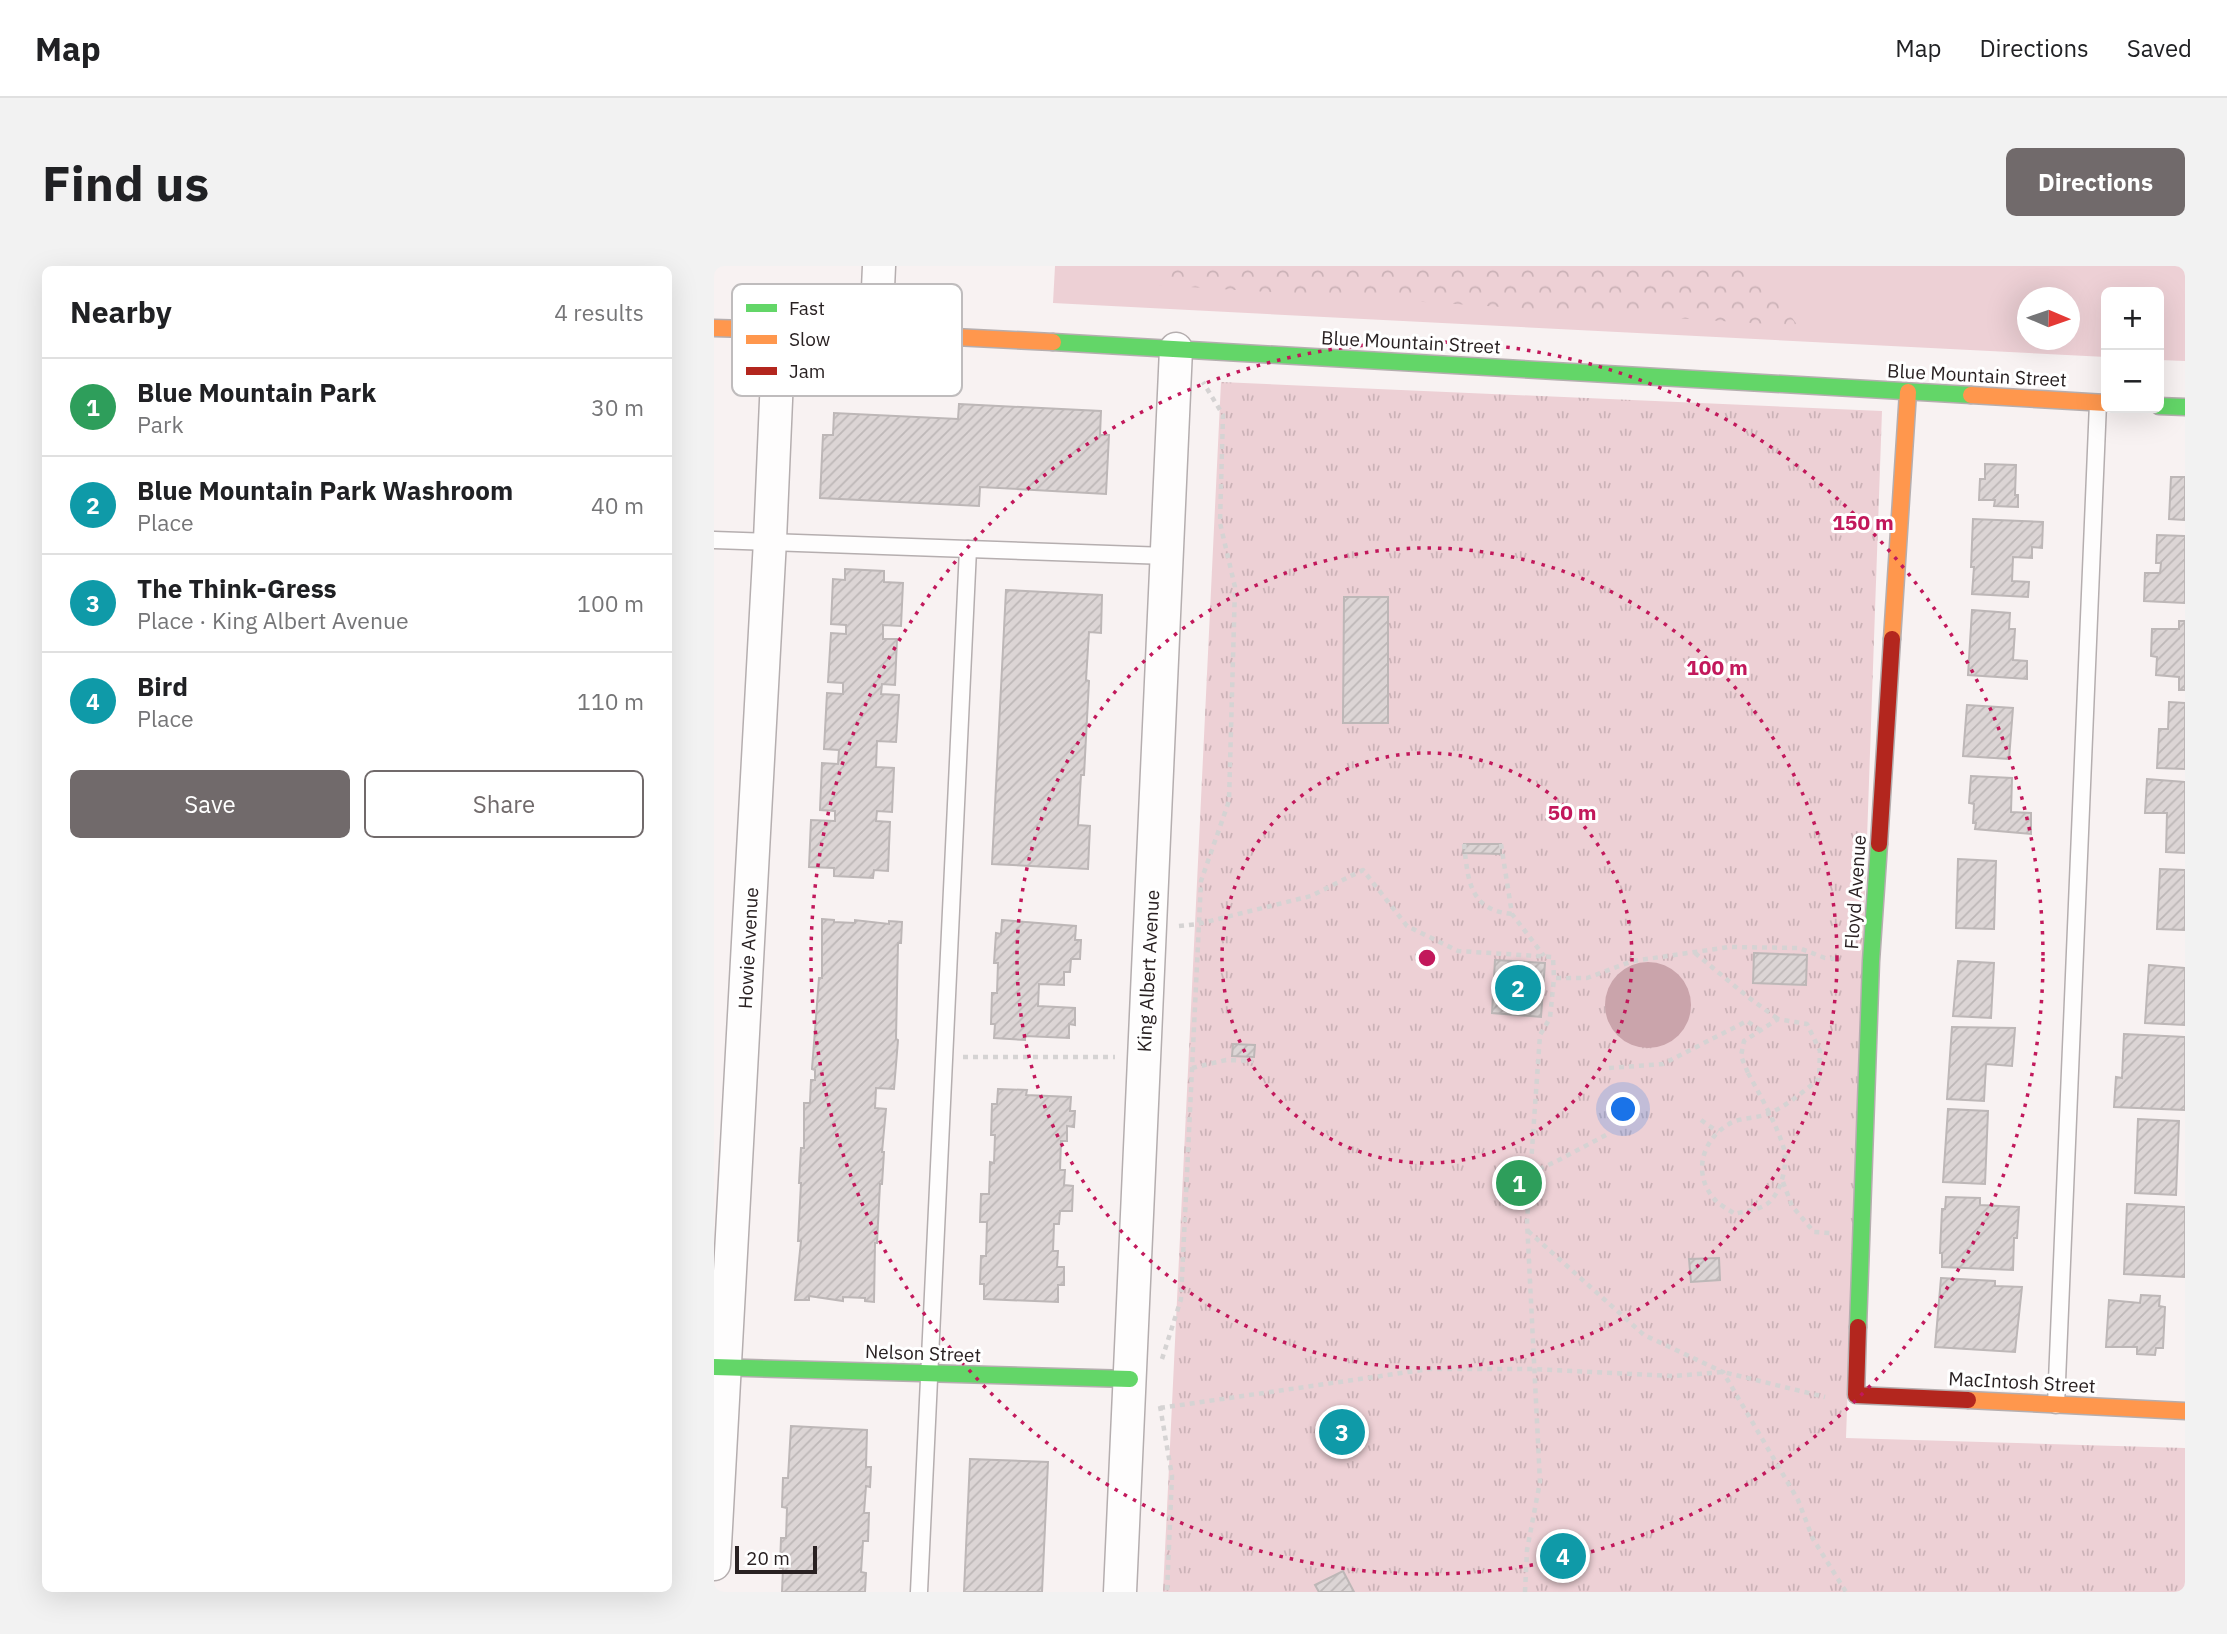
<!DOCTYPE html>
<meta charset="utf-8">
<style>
:root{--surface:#fff;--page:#f2f2f2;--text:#202124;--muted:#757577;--line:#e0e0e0;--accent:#716a6b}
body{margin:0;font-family:"IBM Plex Sans",sans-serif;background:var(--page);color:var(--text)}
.controls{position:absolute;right:21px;top:21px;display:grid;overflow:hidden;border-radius:10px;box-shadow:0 7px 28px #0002}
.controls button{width:63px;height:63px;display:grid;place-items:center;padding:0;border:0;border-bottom:2px solid var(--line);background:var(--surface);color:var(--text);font:35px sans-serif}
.compass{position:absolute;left:1303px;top:21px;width:63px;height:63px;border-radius:50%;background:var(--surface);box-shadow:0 7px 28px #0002;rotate:92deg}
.scale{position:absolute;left:21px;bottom:18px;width:82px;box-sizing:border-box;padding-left:7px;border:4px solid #292122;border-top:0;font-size:19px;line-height:24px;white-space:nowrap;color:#292122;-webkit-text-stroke:5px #fff;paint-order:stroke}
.you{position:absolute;left:910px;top:844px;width:24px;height:24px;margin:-18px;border:5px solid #fff;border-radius:50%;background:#1a73e8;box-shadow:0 0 0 10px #1a73e833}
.badge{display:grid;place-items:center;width:46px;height:46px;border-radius:50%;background:var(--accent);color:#fff;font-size:23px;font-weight:700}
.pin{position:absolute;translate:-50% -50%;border:4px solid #fff;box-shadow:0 2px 7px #0006}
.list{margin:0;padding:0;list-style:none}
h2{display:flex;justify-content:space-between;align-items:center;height:91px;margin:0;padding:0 28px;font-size:30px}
h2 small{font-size:23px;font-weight:400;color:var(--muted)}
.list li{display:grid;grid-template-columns:46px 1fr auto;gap:21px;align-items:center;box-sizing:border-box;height:98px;padding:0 28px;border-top:2px solid var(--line)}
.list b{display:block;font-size:26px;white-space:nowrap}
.list p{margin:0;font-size:23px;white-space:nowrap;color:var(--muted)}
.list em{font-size:23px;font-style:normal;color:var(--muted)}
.actions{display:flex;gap:14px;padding:21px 28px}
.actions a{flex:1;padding:16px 0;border:2px solid var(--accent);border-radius:10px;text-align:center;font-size:24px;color:var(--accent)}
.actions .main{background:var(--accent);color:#fff}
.map{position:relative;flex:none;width:1471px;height:1326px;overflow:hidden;border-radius:10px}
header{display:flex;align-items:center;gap:42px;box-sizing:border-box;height:98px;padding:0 35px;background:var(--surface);border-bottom:2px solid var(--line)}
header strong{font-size:33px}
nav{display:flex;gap:38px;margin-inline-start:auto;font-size:24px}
.intro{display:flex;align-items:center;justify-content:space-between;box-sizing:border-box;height:168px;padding:0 42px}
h1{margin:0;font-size:49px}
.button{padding:18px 32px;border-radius:10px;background:var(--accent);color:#fff;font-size:24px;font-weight:700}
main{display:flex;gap:42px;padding:0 42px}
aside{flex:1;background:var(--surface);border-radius:10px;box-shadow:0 7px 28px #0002}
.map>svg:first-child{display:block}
.green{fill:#edd0d5;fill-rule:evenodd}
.forest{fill:url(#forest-crowns)}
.park{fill:url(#park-tufts)}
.water{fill:#caa4ab}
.building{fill:url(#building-hatch);stroke:#bdb7b7;stroke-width:2}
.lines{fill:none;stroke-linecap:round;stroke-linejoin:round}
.lane-casing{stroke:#b5aeaf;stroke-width:19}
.street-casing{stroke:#b5aeaf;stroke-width:35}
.fast-casing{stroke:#b5aeaf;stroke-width:19}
.slow-casing{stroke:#b5aeaf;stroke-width:19}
.jam-casing{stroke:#b5aeaf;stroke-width:19}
.path{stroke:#d5d3d3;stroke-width:4.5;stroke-dasharray:5 5;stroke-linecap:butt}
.lane{stroke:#fefdfd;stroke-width:16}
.street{stroke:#fefdfd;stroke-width:32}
.fast{stroke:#63d668;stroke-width:16}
.slow{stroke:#ff974d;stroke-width:16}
.jam{stroke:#b3261e;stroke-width:16}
.ring{fill:none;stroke:#c2185b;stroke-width:3.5;stroke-dasharray:3.5 7}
.labels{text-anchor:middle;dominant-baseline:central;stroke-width:6;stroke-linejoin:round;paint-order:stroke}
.street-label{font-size:19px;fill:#292122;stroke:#fff}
.key{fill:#fff;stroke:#bfbcbd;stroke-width:2}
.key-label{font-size:19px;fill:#292122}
.centre{fill:#c2185b;stroke:#fff;stroke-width:3.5}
.ring-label{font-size:21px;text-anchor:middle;font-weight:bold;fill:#c2185b;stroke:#fff;stroke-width:6;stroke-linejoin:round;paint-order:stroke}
</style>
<header>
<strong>Map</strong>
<nav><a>Map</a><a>Directions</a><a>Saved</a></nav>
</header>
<div class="intro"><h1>Find us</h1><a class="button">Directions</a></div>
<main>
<aside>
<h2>Nearby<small>4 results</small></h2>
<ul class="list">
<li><span class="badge" style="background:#2e9e5b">1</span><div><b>Blue Mountain Park</b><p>Park</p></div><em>30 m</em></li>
<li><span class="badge" style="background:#0f9aa8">2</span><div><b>Blue Mountain Park Washroom</b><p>Place</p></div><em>40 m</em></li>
<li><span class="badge" style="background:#0f9aa8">3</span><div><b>The Think-Gress</b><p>Place · King Albert Avenue</p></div><em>100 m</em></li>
<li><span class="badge" style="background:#0f9aa8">4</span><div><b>Bird</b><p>Place</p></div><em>110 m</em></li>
</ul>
<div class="actions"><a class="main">Save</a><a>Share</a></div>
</aside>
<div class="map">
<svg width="1471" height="1326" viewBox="0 0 1471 1326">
<defs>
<pattern id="forest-crowns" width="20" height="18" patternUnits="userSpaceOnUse" patternTransform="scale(1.75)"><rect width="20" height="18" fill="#edd0d5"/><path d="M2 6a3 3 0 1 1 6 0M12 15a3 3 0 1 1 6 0" fill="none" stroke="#cbb2b7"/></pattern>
<pattern id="park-tufts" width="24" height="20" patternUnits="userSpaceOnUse" patternTransform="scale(1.75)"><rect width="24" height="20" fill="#edd0d5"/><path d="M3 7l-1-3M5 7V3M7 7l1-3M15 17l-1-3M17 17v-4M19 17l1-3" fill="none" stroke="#cbb2b7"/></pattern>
<pattern id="building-hatch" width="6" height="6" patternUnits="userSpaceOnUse" patternTransform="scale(1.75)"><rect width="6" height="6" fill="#dcd5d5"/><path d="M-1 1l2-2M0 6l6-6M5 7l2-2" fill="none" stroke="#bdb7b7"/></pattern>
</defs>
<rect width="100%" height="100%" fill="#f8f2f2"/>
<!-- green -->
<path class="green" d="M341,0H1471V95L1445,94V26H1392V91L339,37ZM1314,32H1356V74H1314Z"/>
<!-- forest -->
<polygon class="forest" points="444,0 1040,0 1084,60 443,19"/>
<!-- park -->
<polygon class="park" points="507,116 1168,145 1132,1172 1471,1182 1471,1326 449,1326"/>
<!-- water -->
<circle class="water" cx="934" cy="739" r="43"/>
<!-- building -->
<g class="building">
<polygon points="245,138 387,145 386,169 395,169 392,228 266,221 265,240 106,232 109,169 119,169 120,147 244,153"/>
<polygon points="1271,198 1302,199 1301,229 1304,229 1304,241 1280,240 1281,234 1265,234 1266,213 1271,213"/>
<polygon points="1457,211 1471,211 1471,254 1455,253"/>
<polygon points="1259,253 1329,256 1328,282 1318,281 1318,292 1299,291 1298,315 1315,316 1314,331 1258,328 1260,301 1257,301"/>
<polygon points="1443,269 1471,270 1471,337 1430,335 1431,307 1446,307 1447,297 1442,297"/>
<polygon points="131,303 170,305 170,316 189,317 187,360 169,359 169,373 183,373 181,419 168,418 167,428 185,429 182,476 163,475 162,501 180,502 178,546 163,545 162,555 176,556 174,605 160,604 159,612 120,610 120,602 95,601 97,554 121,555 121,545 106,544 108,497 124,498 125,484 110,483 113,427 129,428 129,417 114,416 117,367 132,368 132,359 117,358 119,313 131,314"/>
<polygon points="292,324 388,329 387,367 375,366 372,414 375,415 370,509 367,509 364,559 376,560 374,603 278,598"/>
<polygon points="630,331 674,331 674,457 629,457"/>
<polygon points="1258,344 1296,347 1295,363 1301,363 1299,394 1313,395 1313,413 1254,409"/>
<polygon points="1465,355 1471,355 1471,424 1465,424 1465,411 1442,409 1443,391 1437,390 1438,363 1465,363"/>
<polygon points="1455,436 1471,437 1471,503 1443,502 1445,463 1454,463"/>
<polygon points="1253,439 1299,442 1295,493 1249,490"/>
<polygon points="1257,510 1298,512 1297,546 1317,547 1317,568 1261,563 1262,557 1259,557 1260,538 1255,537"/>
<polygon points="1433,513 1471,516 1471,587 1452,586 1453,547 1431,547"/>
<polygon points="750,578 787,578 787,588 749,587"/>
<polygon points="1244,593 1282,595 1280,663 1242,662"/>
<polygon points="1446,603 1471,604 1471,664 1443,663"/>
<polygon points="108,653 120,654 120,656 141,657 141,654 175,658 175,655 188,656 187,677 184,677 182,773 184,774 180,823 162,822 161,842 172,843 168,886 170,886 168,918 166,918 163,977 161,977 160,1036 151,1035 151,1032 129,1031 129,1035 95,1030 95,1034 81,1034 87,975 84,975 87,917 85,917 87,882 90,882 90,837 96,837 97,814 101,814 101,804 98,803 105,712 108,712"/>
<polygon points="288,654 362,660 361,674 367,674 366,693 357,693 356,706 350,706 350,719 325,718 324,740 361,742 361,759 355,758 355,772 311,770 311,774 280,772 281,758 277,758 278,727 283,727 284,697 280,697 282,667 287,668"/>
<polygon points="1040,687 1093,689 1092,719 1039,717"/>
<polygon points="781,694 831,697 827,751 778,747"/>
<polygon points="1244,695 1280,697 1277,752 1239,750"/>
<polygon points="1435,699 1471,702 1471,759 1431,757"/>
<polygon points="1238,761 1301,762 1298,800 1272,798 1270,835 1233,833"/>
<polygon points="1410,768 1471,771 1471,844 1400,841 1402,811 1408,812"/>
<polygon points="519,778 541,779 540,791 518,790"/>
<polygon points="284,823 313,824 312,829 357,831 356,845 361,845 360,861 353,860 353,875 347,875 346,904 351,904 350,919 359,920 358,945 346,945 345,958 340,958 339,985 344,985 343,1001 350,1001 350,1019 344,1019 344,1036 270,1033 270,1018 266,1018 267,990 272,990 273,956 266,956 267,928 275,928 276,896 280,897 281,869 277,869 278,838 283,838"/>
<polygon points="1234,843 1274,845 1271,918 1229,916"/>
<polygon points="1424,853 1465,855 1462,929 1421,927"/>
<polygon points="1232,931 1266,932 1266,939 1305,941 1303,972 1300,972 1299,1004 1228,1001 1228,987 1226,987 1228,943 1231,943"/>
<polygon points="1413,938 1471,941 1471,1011 1410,1008"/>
<polygon points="1005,992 1006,1014 977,1016 975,993"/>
<polygon points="1227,1012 1281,1015 1281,1020 1308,1021 1301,1086 1221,1081"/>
<polygon points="1427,1029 1446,1030 1445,1040 1451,1041 1449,1082 1442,1082 1441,1089 1423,1088 1423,1081 1392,1081 1395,1034 1426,1037"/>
<polygon points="77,1160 153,1164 152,1201 157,1201 156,1221 152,1220 150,1247 155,1247 154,1275 149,1275 147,1306 152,1307 151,1326 68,1326 69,1302 66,1302 67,1272 72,1272 73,1242 68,1241 69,1212 74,1212"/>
<polygon points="256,1193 334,1196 328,1326 250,1326"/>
<polygon points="629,1305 640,1326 605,1326 601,1319"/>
</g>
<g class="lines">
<!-- lane casing -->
<g class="lane-casing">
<g id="lane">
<polyline points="0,274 453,290"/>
<polyline points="1342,1139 1384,137"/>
<polyline points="205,1326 254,283"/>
</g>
</g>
<!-- street casing -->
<g class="street-casing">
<g id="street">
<polyline points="162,67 165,0"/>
<polyline points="0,1298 56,274 65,65"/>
<polyline points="406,1326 462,83"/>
</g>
</g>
<!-- fast casing -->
<g class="fast-casing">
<g id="fast">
<polyline points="339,76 1257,129"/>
<polyline points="1445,140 1471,141"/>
<polyline points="1144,1061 1157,695 1165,578"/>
<polyline points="0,1101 416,1113"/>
</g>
</g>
<!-- slow casing -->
<g class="slow-casing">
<g id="slow">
<polyline points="0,62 162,67 339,76"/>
<polyline points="1257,129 1392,137"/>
<polyline points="1178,373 1194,126"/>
<polyline points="1254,1134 1471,1145"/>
</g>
</g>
<!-- jam casing -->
<g class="jam-casing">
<g id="jam">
<polyline points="1165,578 1178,373"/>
<polyline points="1144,1061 1142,1129 1254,1134"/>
</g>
</g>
<!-- path -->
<g class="path">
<path d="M750,578C754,614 755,644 798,648"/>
<polyline points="787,578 798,648 830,690"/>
<polyline points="465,660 484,658 597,630 649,604 693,660 744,685 839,691 840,712 873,712 919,695 1015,681 1085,682 1111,692 1125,693"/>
<polyline points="981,687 1034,731 1064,753"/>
<polyline points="249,791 401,791"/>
<polyline points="478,802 512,794 539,795"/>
<polyline points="895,802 949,798 1033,755 1047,765"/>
<path d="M1034,807C1045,827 1064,861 1070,883C1074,899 1067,928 1053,938C1045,944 1030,945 1021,948C1015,944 1008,940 1003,936C978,911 986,875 1015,858C1026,851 1043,853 1056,847C1074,839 1090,825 1105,813L1106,785L1093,758L1064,753L1030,775L1027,790L1034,807"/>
<polyline points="987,854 1004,866"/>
<polyline points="816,907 841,896 892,869"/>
<polyline points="1069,916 1078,940 1100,966 1116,967"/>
<polyline points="814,965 930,1069 1009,1106 1084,1234 1099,1273 1132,1326"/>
<polyline points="448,1093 467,1033 487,615 515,535 521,321 506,257 509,149 489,116"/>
<polyline points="446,1140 458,1210 453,1326"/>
<polyline points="446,1142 715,1103 819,1103 959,1110 1009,1106 1111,1131"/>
<polyline points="811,1326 813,1284 826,1216 813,955 826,769 836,752 840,712"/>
</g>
<!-- lane -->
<use href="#lane" class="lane"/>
<!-- street -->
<use href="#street" class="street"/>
<!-- fast -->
<use href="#fast" class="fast"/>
<!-- slow -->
<use href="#slow" class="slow"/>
<!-- jam -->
<use href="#jam" class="jam"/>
</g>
<!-- distance rings -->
<g class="ring">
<circle cx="713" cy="692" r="205"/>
<circle cx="713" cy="692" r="410"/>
<circle cx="713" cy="692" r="616"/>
</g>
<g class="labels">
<!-- street labels -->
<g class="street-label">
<text transform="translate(697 76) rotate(3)">Blue Mountain Street</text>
<text transform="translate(1263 109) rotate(3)">Blue Mountain Street</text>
<text transform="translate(1141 626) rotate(-86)">Floyd Avenue</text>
<text transform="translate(34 682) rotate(-87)">Howie Avenue</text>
<text transform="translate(434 705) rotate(-87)">King Albert Avenue</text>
<text transform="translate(209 1087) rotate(2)">Nelson Street</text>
<text transform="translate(1308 1116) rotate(3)">MacIntosh Street</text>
</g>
</g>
<!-- legend -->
<rect x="18" y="18" width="230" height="112" rx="10" class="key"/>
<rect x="32" y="38" width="31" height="8" fill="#63d668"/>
<rect x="32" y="69" width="31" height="9" fill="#ff974d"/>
<rect x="32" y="101" width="31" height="8" fill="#b3261e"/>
<g class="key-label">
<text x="75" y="49">Fast</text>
<text x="75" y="80">Slow</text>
<text x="75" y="112">Jam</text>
</g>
<circle cx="713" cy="692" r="10" class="centre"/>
<g class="ring-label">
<text x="1149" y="264">150 m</text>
<text x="1003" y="409">100 m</text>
<text x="858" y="554">50 m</text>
</g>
</svg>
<div class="controls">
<button>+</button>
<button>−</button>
</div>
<svg class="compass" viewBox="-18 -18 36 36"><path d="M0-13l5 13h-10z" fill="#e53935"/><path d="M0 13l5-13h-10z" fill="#757577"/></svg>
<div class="scale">20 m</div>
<div class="you"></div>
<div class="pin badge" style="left:805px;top:917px;background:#2e9e5b">1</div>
<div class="pin badge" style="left:804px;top:722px;background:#0f9aa8">2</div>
<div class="pin badge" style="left:628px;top:1166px;background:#0f9aa8">3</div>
<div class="pin badge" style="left:849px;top:1290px;background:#0f9aa8">4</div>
</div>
</main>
